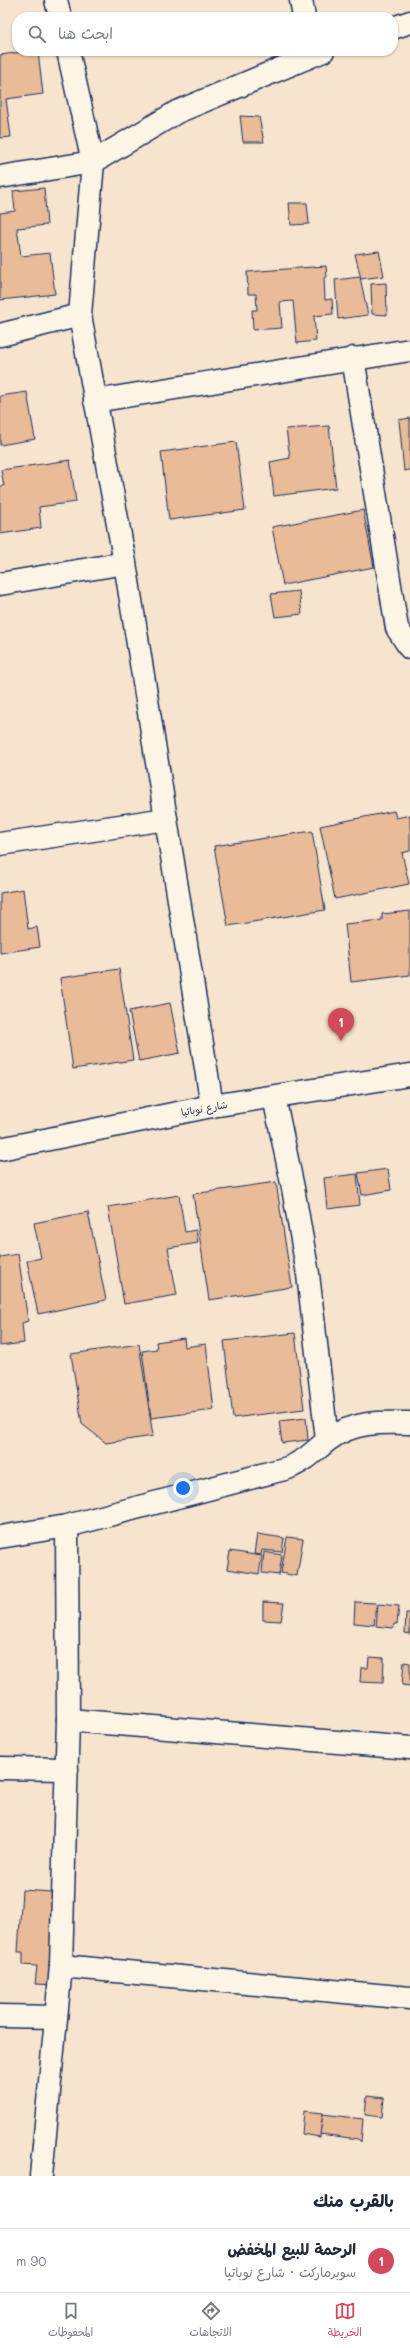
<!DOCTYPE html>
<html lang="ar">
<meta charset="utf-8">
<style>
:root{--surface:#fff;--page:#f6f6f7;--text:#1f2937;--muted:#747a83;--line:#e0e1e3;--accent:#d1495b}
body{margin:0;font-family:Mali,"Playpen Sans Arabic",sans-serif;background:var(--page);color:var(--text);direction:rtl}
.you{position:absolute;left:183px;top:1488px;width:14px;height:14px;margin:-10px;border:3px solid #fff;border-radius:50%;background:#1a73e8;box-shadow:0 0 0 6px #1a73e833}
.badge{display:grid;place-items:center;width:26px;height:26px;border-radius:50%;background:var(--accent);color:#fff;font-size:13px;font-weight:700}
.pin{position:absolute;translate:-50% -33px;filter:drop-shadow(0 1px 2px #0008)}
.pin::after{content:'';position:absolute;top:21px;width:14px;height:12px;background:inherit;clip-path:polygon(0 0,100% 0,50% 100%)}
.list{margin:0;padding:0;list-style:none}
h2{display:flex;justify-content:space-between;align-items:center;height:52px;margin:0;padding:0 16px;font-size:17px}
h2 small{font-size:13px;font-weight:400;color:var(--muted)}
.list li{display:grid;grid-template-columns:26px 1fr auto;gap:12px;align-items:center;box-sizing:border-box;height:64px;padding:0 16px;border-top:1px solid var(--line)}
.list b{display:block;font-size:15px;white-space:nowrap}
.list p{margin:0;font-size:13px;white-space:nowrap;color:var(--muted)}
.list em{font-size:13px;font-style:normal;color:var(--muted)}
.icon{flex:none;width:22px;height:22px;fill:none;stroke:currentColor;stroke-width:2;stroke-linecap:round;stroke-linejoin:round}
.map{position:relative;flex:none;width:410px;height:2176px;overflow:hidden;direction:ltr}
.search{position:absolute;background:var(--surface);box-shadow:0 1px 3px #0004;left:12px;right:12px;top:12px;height:44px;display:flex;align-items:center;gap:10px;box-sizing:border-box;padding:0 14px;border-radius:16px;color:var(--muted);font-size:15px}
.sheet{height:116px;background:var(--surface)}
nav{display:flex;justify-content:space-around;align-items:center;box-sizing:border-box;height:56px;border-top:1px solid var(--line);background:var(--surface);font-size:11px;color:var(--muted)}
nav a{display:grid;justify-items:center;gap:2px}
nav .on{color:var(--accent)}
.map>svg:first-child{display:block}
.building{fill:#e9bb99;stroke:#1b2f5e}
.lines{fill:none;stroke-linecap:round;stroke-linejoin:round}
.street-casing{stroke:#1b2f5e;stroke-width:25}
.secondary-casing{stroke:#1b2f5e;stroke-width:25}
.street{stroke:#fcf5e5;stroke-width:22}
.secondary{stroke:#fcf5e5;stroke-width:22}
.labels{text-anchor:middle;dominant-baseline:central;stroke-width:3;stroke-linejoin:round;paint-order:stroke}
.street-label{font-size:10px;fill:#1b2f5e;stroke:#fcf5e5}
</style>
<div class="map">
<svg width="410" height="2176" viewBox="0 0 410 2176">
<rect width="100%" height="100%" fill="#f6e4ce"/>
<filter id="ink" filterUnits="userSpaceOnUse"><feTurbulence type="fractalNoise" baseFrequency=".025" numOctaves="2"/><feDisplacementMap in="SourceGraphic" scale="8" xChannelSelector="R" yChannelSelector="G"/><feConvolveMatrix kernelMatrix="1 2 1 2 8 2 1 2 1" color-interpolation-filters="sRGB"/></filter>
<g filter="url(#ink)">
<!-- building -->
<g class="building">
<polygon points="30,51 38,51 43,94 6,99 11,137 0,138 0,55"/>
<polygon points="240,116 259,117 264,142 243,142"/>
<polygon points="44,188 47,225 17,228 21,256 50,253 55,294 0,300 0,213 15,211 13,191"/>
<polygon points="289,203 307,203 309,224 291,225"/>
<polygon points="379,251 384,276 361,279 355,254"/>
<polygon points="326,266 327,277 324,278 325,300 332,299 333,314 314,316 316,341 297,343 293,301 280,302 282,328 253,330 252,310 257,310 256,294 248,294 247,272"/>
<polygon points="360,277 368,315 338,319 335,280"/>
<polygon points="386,283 387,315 372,314 371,284"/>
<polygon points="27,392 35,439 0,445 0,396"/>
<polygon points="410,418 410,470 404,471 399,420"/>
<polygon points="329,426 336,488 274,496 270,462 290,458 286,429"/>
<polygon points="236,442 245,510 169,520 161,452"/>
<polygon points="70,460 76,502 39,507 41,528 0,534 0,486 4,486 1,470"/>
<polygon points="363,510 374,567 283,585 272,527"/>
<polygon points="299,591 302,614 275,617 271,594"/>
<polygon points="394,811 396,818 410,815 410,851 402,853 409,884 335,899 320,826"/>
<polygon points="312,831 325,910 228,926 214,846"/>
<polygon points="23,889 28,929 37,927 40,947 0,953 0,893"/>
<polygon points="410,911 410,975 351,982 345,924 382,920 382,914"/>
<polygon points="119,969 133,1060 73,1069 60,978"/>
<polygon points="170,1003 180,1053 139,1061 129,1011"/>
<polygon points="388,1169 391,1190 362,1195 358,1173"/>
<polygon points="357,1174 360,1205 327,1209 324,1178"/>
<polygon points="276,1182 292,1287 209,1300 193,1194"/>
<polygon points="179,1195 185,1232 196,1230 198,1243 168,1248 177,1295 124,1304 108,1207"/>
<polygon points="88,1212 106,1300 38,1314 27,1261 41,1258 34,1223"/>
<polygon points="18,1254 28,1321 22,1323 24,1343 0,1346 0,1257"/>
<polygon points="295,1333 304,1409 233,1418 224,1341"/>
<polygon points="184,1338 185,1347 206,1344 214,1410 151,1418 142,1351 157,1349 156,1342"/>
<polygon points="139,1344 153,1436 106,1443 82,1424 71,1354"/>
<polygon points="306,1418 308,1440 282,1443 279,1421"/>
<polygon points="257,1534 284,1538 282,1552 262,1550 261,1555 254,1554"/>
<polygon points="287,1537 303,1539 297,1576 281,1573"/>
<polygon points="230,1551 262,1556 259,1574 227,1569"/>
<polygon points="264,1552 282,1555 279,1575 262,1573"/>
<polygon points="263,1602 284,1603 281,1621 263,1620"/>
<polygon points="355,1602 376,1603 374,1625 354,1623"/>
<polygon points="378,1604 399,1606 397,1624 394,1624 393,1628 376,1626"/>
<polygon points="406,1613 410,1613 410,1634 405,1633"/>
<polygon points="369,1657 384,1658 383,1683 360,1682 361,1668 368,1668"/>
<polygon points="404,1662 410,1663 410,1686 402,1685"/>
<polygon points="22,1890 51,1892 52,1890 65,1890 59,1985 35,1984 37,1966 23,1965 23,1952 18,1952"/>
<polygon points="367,2096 384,2098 382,2117 365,2115"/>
<polygon points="304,2111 323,2113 320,2137 302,2134"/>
<polygon points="323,2114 363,2119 361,2142 358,2139 320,2134"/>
</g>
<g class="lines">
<!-- street casing -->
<g class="street-casing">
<g id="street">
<polyline points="56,0 60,17"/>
<polyline points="301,0 304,17"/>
<polyline points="393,28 410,22"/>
<polyline points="68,51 93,162 80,315 125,563 212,1106"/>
<polyline points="0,177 93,162 177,112 323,51"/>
<polyline points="0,335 80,315"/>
<polyline points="353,358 397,628 410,648"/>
<polyline points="95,401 410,350"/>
<polyline points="0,584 125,563"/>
<polyline points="0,844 166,819"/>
<polyline points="274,1097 293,1188 308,1274 327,1440"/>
<path d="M0,1537L67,1526L288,1468C307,1460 313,1452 328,1440C353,1421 380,1422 410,1423"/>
<polyline points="68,1720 410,1748"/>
<polyline points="0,1768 67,1769"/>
<polyline points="61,1966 410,1998"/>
<polyline points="0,2016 56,2017"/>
<polyline points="41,2176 61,1966 68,1720 67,1526"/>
</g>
</g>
<!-- secondary casing -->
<g class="secondary-casing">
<polyline id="secondary" points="0,1149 212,1106 410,1075"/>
</g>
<!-- street -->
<use href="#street" class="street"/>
<!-- secondary -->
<use href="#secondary" class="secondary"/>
</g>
</g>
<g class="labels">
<!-- street labels -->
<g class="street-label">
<text transform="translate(204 1108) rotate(-10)">شارع نوباتيا</text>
</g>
</g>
</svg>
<div class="you"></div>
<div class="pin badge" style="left:341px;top:1041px">1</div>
<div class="search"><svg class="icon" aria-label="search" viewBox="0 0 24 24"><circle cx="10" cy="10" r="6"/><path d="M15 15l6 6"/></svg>ابحث هنا</div>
</div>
<section class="sheet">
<h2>بالقرب منك<small></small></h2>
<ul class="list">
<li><span class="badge">1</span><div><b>الرحمة للبيع المخفض</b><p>سوبرماركت · شارع نوباتيا</p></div><em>90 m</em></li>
</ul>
</section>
<nav>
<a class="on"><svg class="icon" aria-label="map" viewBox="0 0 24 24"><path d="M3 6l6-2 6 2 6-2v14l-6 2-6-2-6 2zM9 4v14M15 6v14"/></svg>الخريطة</a>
<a><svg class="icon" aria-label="directions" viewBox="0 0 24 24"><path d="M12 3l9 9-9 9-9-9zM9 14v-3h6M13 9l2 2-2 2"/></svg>الاتجاهات</a>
<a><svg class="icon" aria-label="saved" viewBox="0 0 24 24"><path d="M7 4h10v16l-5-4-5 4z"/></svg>المحفوظات</a>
</nav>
